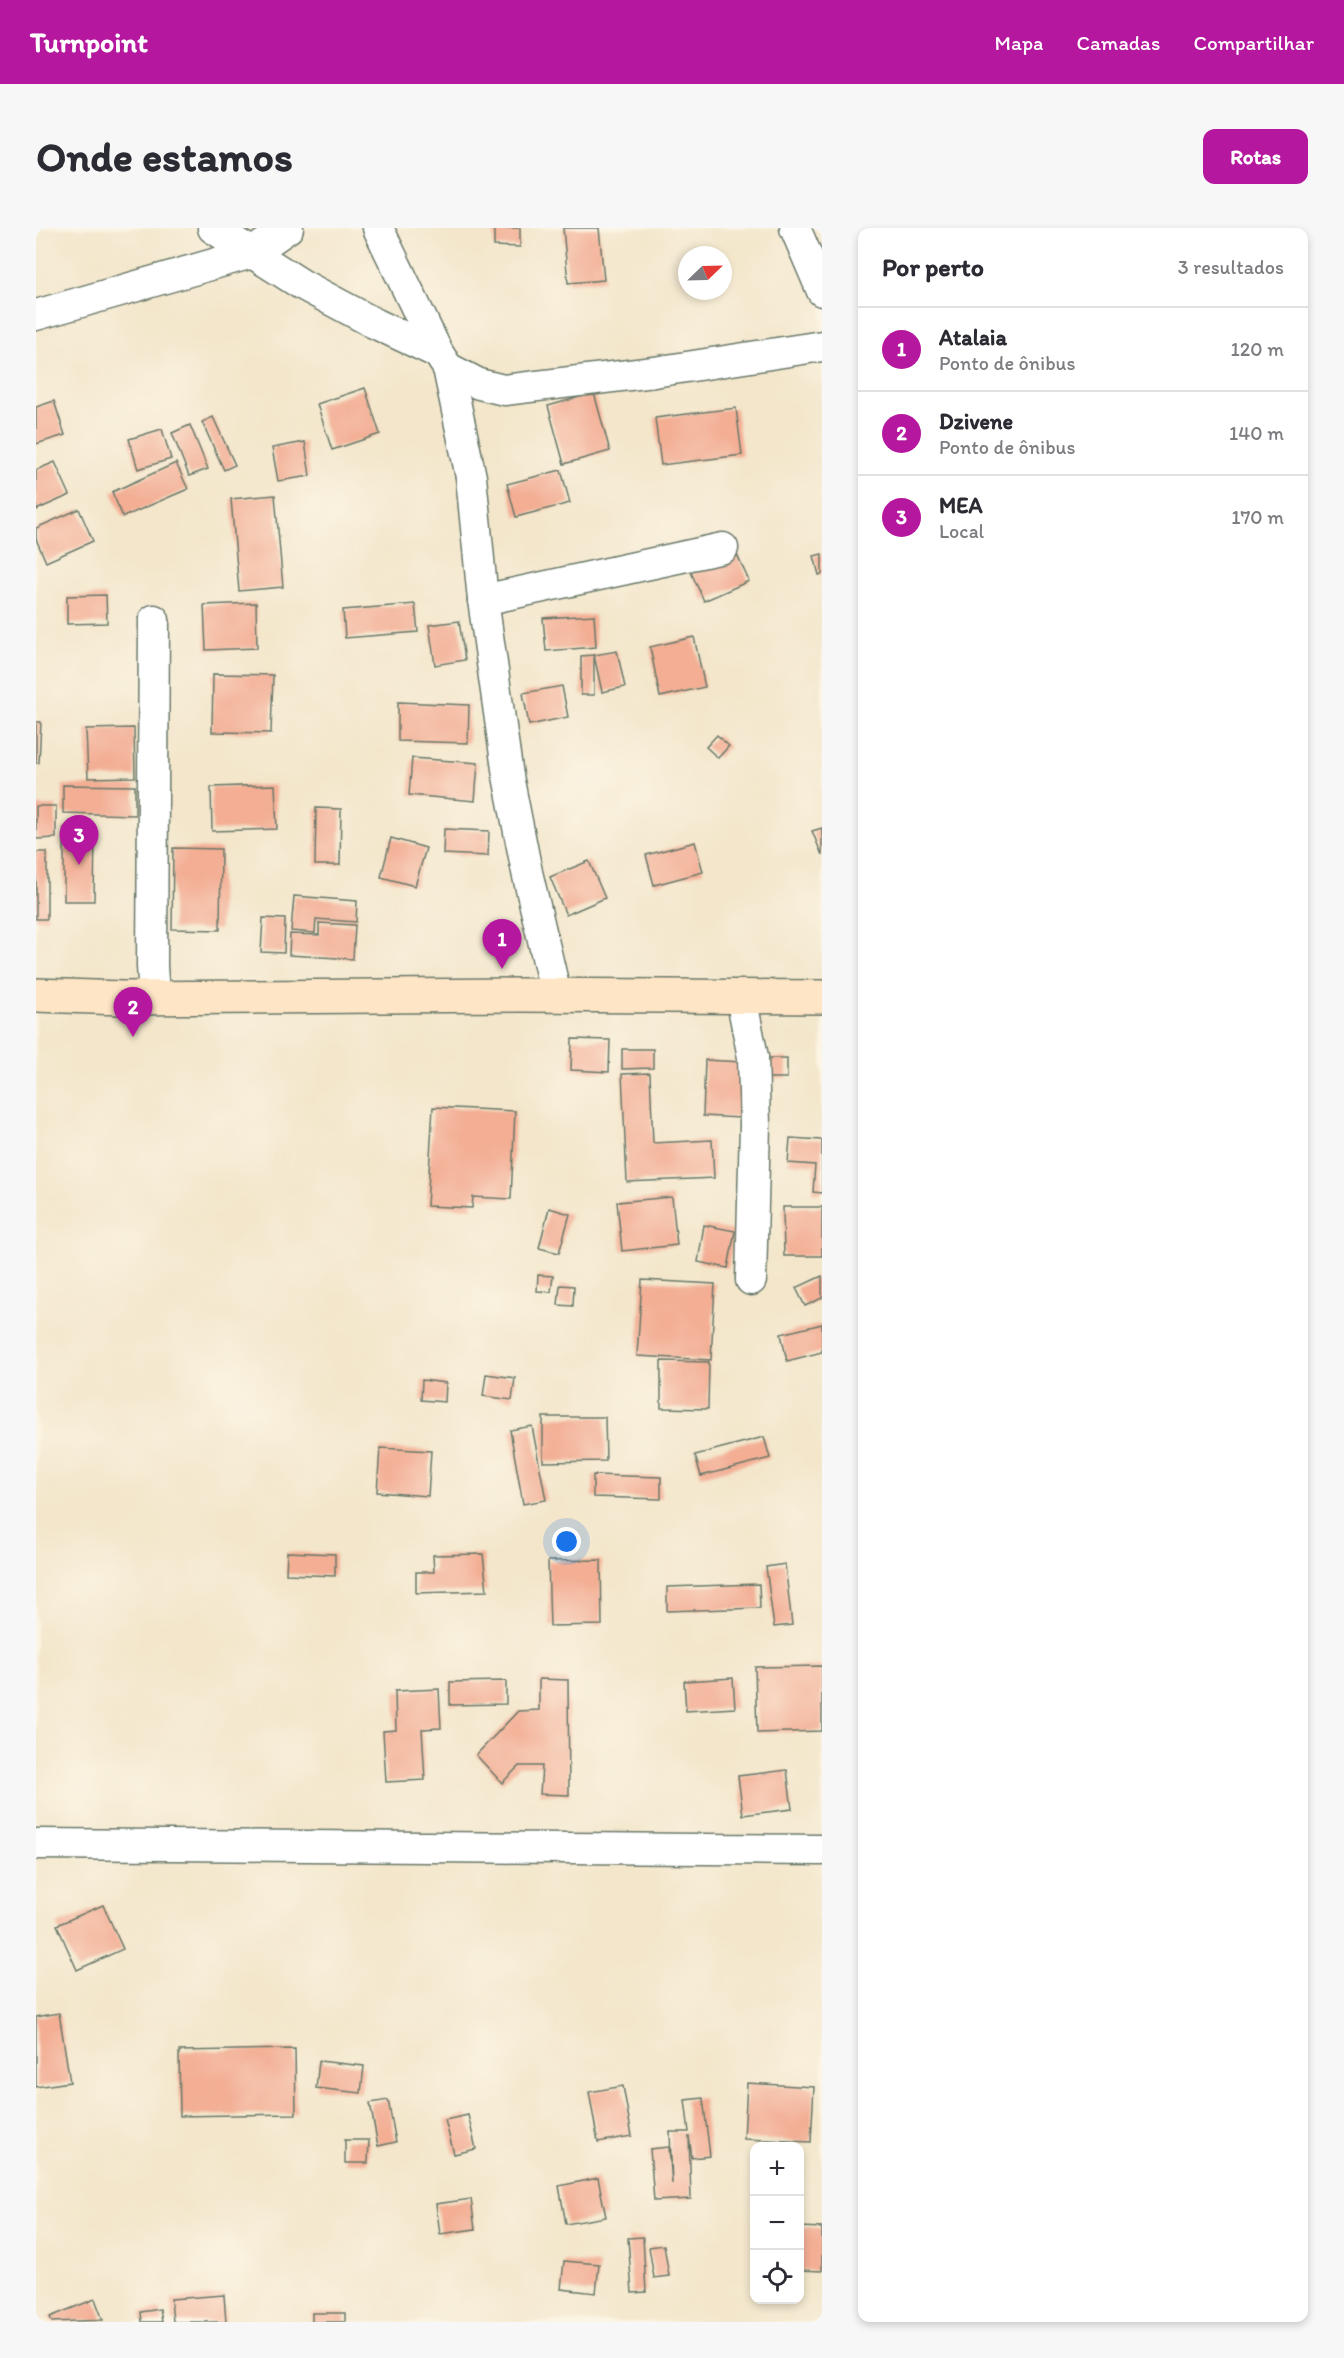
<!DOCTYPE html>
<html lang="pt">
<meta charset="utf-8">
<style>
:root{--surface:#fff;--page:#f7f7f7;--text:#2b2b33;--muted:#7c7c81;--line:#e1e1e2;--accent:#b5179e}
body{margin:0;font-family:Itim,sans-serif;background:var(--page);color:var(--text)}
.controls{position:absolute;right:18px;bottom:18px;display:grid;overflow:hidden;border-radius:12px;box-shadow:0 3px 9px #0003}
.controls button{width:54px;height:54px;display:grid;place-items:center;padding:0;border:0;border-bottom:2px solid var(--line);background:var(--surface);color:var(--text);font:30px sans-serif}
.compass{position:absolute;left:642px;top:18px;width:54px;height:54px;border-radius:50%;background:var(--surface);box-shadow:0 3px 9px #0003;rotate:67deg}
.you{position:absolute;left:531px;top:1314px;width:21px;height:21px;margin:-15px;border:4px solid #fff;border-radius:50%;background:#1a73e8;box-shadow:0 0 0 9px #1a73e833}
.badge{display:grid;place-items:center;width:39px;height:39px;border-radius:50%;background:var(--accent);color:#fff;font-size:20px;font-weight:700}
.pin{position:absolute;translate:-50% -50px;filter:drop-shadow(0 2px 3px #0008)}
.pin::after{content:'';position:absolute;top:32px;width:21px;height:18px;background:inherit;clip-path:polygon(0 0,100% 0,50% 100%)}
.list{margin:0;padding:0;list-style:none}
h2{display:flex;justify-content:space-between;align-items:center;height:78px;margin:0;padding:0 24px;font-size:26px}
h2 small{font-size:20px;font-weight:400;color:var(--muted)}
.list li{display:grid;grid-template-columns:39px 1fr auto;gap:18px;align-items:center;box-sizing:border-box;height:84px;padding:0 24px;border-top:2px solid var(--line)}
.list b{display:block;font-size:22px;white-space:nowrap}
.list p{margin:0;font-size:20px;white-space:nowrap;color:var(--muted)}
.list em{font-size:20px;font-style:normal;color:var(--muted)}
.icon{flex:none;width:33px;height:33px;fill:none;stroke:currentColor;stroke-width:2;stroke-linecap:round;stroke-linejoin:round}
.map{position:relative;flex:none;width:786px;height:2094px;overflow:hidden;border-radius:12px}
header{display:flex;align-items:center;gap:36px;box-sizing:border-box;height:84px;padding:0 30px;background:var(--accent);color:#fff}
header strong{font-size:28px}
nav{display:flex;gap:33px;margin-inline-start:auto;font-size:21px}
.intro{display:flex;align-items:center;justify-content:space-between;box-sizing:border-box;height:144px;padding:0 36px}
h1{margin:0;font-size:42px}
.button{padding:15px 27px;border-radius:12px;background:var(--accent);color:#fff;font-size:21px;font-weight:700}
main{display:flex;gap:36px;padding:0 36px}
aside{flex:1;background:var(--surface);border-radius:12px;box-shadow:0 3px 9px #0003}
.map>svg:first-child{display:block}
.building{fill:#f3ae94}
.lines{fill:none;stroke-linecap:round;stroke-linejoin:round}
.street-casing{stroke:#697869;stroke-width:33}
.secondary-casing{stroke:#697869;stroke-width:36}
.street{stroke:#fff;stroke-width:30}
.secondary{stroke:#fee5c5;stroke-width:33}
</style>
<header>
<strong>Turnpoint</strong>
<nav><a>Mapa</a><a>Camadas</a><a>Compartilhar</a></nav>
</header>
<div class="intro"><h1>Onde estamos</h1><a class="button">Rotas</a></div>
<main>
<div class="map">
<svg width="786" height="2094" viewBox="0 0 786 2094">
<rect width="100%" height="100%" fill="#fcf5e5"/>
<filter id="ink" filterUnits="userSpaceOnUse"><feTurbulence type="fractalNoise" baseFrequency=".0167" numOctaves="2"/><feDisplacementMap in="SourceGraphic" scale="12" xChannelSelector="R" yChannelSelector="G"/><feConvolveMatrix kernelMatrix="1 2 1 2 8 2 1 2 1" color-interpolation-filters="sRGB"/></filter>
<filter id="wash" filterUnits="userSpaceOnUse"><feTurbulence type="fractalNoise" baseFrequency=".008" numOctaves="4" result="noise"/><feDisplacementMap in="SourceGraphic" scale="24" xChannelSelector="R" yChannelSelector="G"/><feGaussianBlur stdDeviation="1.35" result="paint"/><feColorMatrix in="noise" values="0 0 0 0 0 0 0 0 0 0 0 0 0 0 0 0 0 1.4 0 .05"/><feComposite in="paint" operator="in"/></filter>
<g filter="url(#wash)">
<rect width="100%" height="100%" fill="#f3e6cb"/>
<g id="blocks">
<!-- building -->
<g class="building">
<polygon points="458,0 484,0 484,19 458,18"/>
<polygon points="527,0 563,0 568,52 532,55"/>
<polygon points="329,160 344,206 296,222 281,176"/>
<polygon points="558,165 574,223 528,236 512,178"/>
<polygon points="18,173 29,207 0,216 0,179"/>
<polygon points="700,180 706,227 625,237 619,190"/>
<polygon points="177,189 199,237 188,242 166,194"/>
<polygon points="154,197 172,241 153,248 136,205"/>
<polygon points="126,201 135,231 102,241 93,211"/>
<polygon points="269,214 274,248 242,253 236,220"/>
<polygon points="19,234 34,267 0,282 0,242"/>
<polygon points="140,235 152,261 87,289 76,264"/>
<polygon points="525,242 534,275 480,289 471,256"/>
<polygon points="239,267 247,359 203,363 195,271"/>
<polygon points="43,281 57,313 10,334 0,311 0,300"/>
<polygon points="699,322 713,353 668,373 654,342"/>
<polygon points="786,326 786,346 783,347 778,328"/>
<polygon points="70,367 71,395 31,396 31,368"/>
<polygon points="220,375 221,420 170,422 168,377"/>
<polygon points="379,376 382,404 309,410 307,382"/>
<polygon points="558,387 560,419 510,423 507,390"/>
<polygon points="423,393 429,432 399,437 393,397"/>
<polygon points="658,409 669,459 624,469 614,419"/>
<polygon points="581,423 589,459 566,464 558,427"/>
<polygon points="558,427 558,467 545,467 545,428"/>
<polygon points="177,446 237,447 235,505 176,504"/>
<polygon points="526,458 532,489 493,497 487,465"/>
<polygon points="362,474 433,477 432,515 362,513"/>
<polygon points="0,494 5,494 3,535 0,535"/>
<polygon points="98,500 99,549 52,550 50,501"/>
<polygon points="681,507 693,518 682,530 670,519"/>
<polygon points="376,530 442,535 439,573 373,567"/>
<polygon points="27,557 99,558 99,587 27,585"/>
<polygon points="239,557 241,601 176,603 175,559"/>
<polygon points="0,578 20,578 20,610 0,611"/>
<polygon points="280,580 305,581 304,637 279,637"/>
<polygon points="28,600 59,601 58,673 28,673"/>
<polygon points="786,600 786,627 776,603"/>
<polygon points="408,601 453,603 452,628 407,626"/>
<polygon points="355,610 390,620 379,658 345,649"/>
<polygon points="659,614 667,644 618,657 610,627"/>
<polygon points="137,620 185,621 184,702 136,701"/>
<rect x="0" y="624" width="11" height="67"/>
<polygon points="553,633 569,670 530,687 514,649"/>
<polygon points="258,668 321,673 320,694 280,691 279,705 255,703"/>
<polygon points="227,690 249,691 248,725 225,724"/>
<polygon points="283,695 319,697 317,731 253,727 254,706 283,707"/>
<polygon points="536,811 574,812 573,844 535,842"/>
<polygon points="586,821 617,821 617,840 586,841"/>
<polygon points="726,830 751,830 751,850 727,850"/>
<polygon points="669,832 706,834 704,890 667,888"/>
<polygon points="614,845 617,915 676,912 678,950 591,954 586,846"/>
<polygon points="397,879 479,883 475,971 437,969 436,980 391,978"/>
<polygon points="754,910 786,912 786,965 777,964 779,937 752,935"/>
<polygon points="636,969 641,1017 586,1023 581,974"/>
<polygon points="747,979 786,979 786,1028 748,1028"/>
<polygon points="513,980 534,986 523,1025 503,1020"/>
<polygon points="668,997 699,1003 692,1040 662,1034"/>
<polygon points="502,1047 517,1048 515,1064 501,1063"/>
<polygon points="786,1048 786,1070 769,1078 760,1060"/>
<polygon points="606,1052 679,1056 675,1132 601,1128"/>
<polygon points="524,1057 538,1058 537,1078 522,1077"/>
<polygon points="786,1096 786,1124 751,1133 745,1106"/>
<polygon points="625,1133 673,1134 672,1181 625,1180"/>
<polygon points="450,1146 479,1150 476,1172 447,1168"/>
<polygon points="386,1152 410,1155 409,1174 385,1172"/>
<polygon points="507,1189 569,1189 570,1233 507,1234"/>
<polygon points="496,1198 510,1272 487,1276 474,1202"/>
<polygon points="728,1209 734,1230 665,1248 659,1227"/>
<polygon points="344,1220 395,1223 392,1268 341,1264"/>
<polygon points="557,1247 625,1249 625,1271 557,1269"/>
<polygon points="251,1324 299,1326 299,1348 250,1346"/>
<polygon points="447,1326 451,1363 380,1365 380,1344 398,1344 397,1327"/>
<polygon points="565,1332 566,1397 514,1398 512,1333"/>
<polygon points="749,1336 756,1397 738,1399 730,1339"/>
<polygon points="723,1356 724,1380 631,1383 631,1359"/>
<polygon points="786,1438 786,1503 721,1505 719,1439"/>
<polygon points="697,1450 699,1480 650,1483 648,1453"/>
<polygon points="503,1451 532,1452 533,1567 504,1566 506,1538 483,1538 466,1555 440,1527 482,1483 503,1482"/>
<polygon points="470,1453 470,1476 414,1477 414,1454"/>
<polygon points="403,1461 405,1500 386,1501 389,1552 350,1554 347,1503 360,1502 359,1463"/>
<polygon points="751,1542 756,1581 707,1587 702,1548"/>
<polygon points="67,1677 87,1721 41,1742 21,1697"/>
<polygon points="23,1785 34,1854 0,1859 0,1789"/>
<polygon points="259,1821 260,1886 144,1888 143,1823"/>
<polygon points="283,1833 328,1838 325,1865 280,1860"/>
<polygon points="711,1855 778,1859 775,1914 708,1911"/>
<polygon points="587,1858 596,1908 562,1914 553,1864"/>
<polygon points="667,1870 674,1928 656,1930 653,1908 655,1971 618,1973 614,1921 633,1919 636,1956 634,1904 653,1904 649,1872"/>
<polygon points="352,1872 360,1914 342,1918 334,1875"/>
<polygon points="432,1887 440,1921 418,1926 409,1892"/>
<polygon points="309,1912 333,1912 332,1935 309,1935"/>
<polygon points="562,1950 570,1989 530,1996 523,1958"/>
<polygon points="435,1971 439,2001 404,2006 400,1976"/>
<polygon points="764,1999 786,2000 786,2043 764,2042"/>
<polygon points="607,2009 610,2064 596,2065 592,2010"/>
<polygon points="628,2017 633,2048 618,2050 613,2019"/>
<polygon points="528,2033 563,2036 560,2065 525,2061"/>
<polygon points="188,2067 190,2094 137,2094 135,2071"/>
<polygon points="59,2071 67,2092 16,2094 14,2089"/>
<polygon points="124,2081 126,2094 106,2094 105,2084"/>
<rect x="276" y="2085" width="33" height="9"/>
</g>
</g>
</g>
<g filter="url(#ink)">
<use href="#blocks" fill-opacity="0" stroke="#697869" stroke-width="1.5"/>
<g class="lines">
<!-- street casing -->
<g class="street-casing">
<g id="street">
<polyline points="177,0 265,56 338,95 402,125 412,140 443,156 468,162 618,144 786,118"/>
<polyline points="342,0 402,125"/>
<polyline points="759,0 786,63"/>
<polyline points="0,87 216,25 252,0"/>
<polyline points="412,140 435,249 447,372 472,548 491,644 520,767"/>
<polyline points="447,372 687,320"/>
<polyline points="118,392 116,738 118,768"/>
<polyline points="705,769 717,829 719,897 715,1052"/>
<polyline points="0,1616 786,1622"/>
</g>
</g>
<!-- secondary casing -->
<g class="secondary-casing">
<polyline id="secondary" points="0,767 86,770 483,767 786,769"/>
</g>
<!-- street -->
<use href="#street" class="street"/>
<!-- secondary -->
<use href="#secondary" class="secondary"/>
</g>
</g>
</svg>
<div class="controls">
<button>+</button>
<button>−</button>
<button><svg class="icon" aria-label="locate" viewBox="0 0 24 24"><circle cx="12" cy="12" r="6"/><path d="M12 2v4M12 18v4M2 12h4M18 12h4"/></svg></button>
</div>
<svg class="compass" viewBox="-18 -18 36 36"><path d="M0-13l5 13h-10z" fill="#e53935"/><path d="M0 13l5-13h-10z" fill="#7c7c81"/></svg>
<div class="you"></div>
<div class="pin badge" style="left:466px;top:741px">1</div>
<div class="pin badge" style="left:97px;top:809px">2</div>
<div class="pin badge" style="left:43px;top:637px">3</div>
</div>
<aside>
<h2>Por perto<small>3 resultados</small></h2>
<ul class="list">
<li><span class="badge">1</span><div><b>Atalaia</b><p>Ponto de ônibus</p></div><em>120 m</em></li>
<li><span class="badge">2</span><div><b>Dzivene</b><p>Ponto de ônibus</p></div><em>140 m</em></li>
<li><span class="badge">3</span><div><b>MEA</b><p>Local</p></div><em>170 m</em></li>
</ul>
</aside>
</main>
